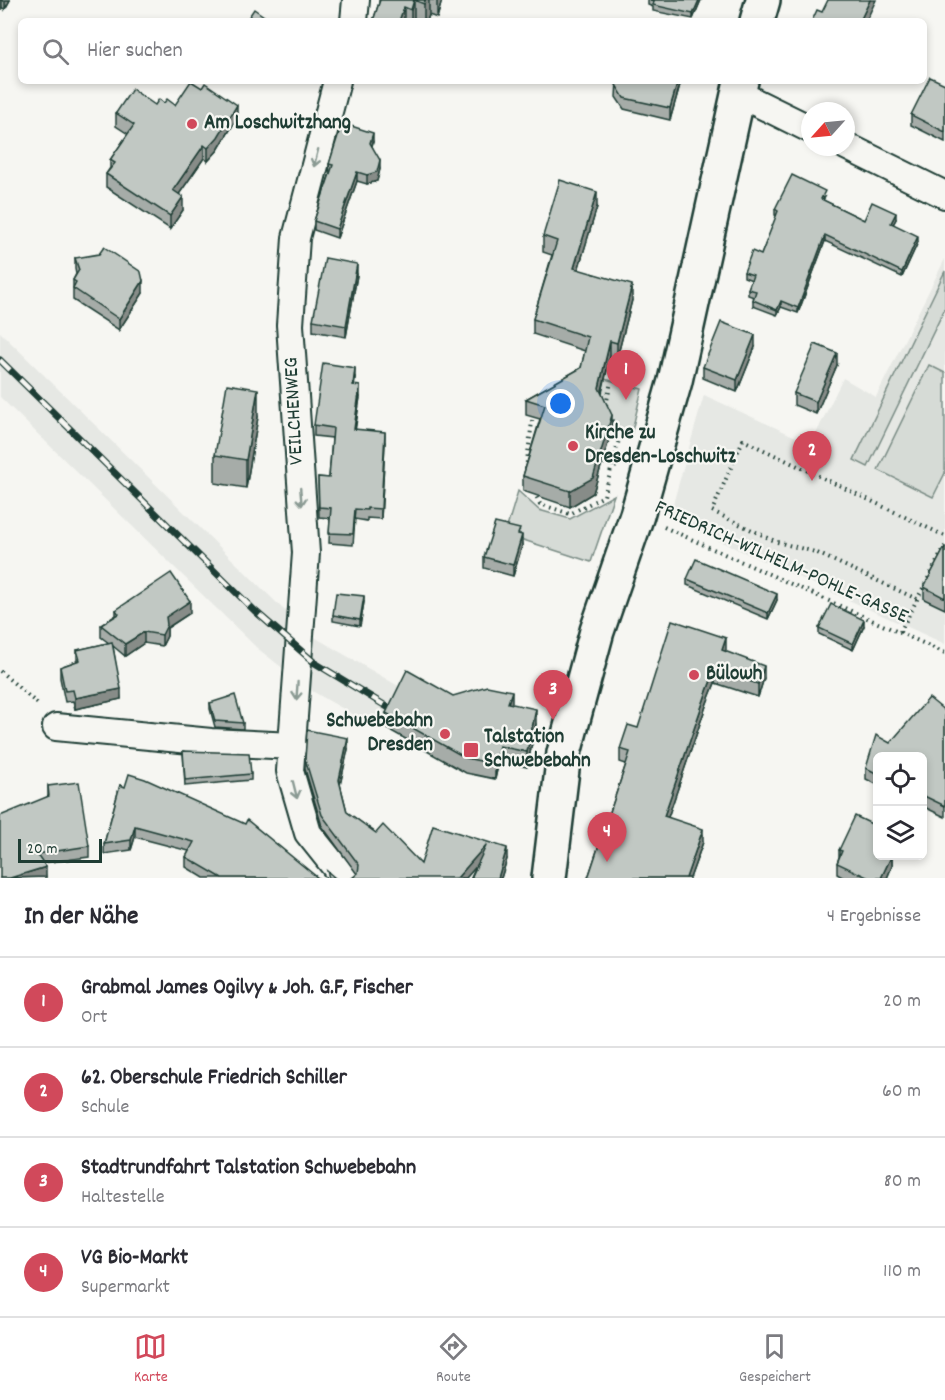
<!DOCTYPE html>
<html lang="de">
<meta charset="utf-8">
<style>
:root{--surface:#fff;--page:#f2f2f3;--text:#2b2b33;--muted:#7c7c81;--line:#e1e1e2;--accent:#d1495b}
body{margin:0;font-family:Dekko,sans-serif;background:var(--page);color:var(--text)}
.controls{position:absolute;right:18px;bottom:18px;display:grid;overflow:hidden;border-radius:9px;box-shadow:0 3px 9px #0003}
.controls button{width:54px;height:54px;display:grid;place-items:center;padding:0;border:0;border-bottom:2px solid var(--line);background:var(--surface);color:var(--text);font:30px sans-serif}
.compass{position:absolute;left:801px;top:102px;width:54px;height:54px;border-radius:50%;background:var(--surface);box-shadow:0 3px 9px #0003;rotate:243deg}
.scale{position:absolute;left:18px;bottom:15px;width:84px;box-sizing:border-box;padding-left:6px;border:3px solid #1f3d34;border-top:0;font-size:16px;line-height:21px;white-space:nowrap;color:#1f3d34;-webkit-text-stroke:4px #f6f6f2;paint-order:stroke}
.you{position:absolute;left:561px;top:404px;width:21px;height:21px;margin:-15px;border:4px solid #fff;border-radius:50%;background:#1a73e8;box-shadow:0 0 0 9px #1a73e833}
.badge{display:grid;place-items:center;width:39px;height:39px;border-radius:50%;background:var(--accent);color:#fff;font-size:20px;font-weight:700}
.pin{position:absolute;translate:-50% -50px;filter:drop-shadow(0 2px 3px #0008)}
.pin::after{content:'';position:absolute;top:32px;width:21px;height:18px;background:inherit;clip-path:polygon(0 0,100% 0,50% 100%)}
.list{margin:0;padding:0;list-style:none}
h2{display:flex;justify-content:space-between;align-items:center;height:78px;margin:0;padding:0 24px;font-size:26px}
h2 small{font-size:20px;font-weight:400;color:var(--muted)}
.list li{display:grid;grid-template-columns:39px 1fr auto;gap:18px;align-items:center;box-sizing:border-box;height:90px;padding:0 24px;border-top:2px solid var(--line)}
.list b{display:block;font-size:22px;white-space:nowrap}
.list p{margin:0;font-size:20px;white-space:nowrap;color:var(--muted)}
.list em{font-size:20px;font-style:normal;color:var(--muted)}
.icon{flex:none;width:33px;height:33px;fill:none;stroke:currentColor;stroke-width:2;stroke-linecap:round;stroke-linejoin:round}
.map{position:relative;flex:none;width:945px;height:878px;overflow:hidden}
.search{position:absolute;background:var(--surface);box-shadow:0 3px 9px #0003;left:18px;right:18px;top:18px;height:66px;display:flex;align-items:center;gap:15px;box-sizing:border-box;padding:0 21px;border-radius:9px;color:var(--muted);font-size:22px}
.sheet{height:438px;background:var(--surface)}
nav{display:flex;justify-content:space-around;align-items:center;box-sizing:border-box;height:84px;border-top:2px solid var(--line);background:var(--surface);font-size:16px;color:var(--muted)}
nav a{display:grid;justify-items:center;gap:3px}
nav .on{color:var(--accent)}
.map>svg:first-child{display:block}
.built{fill:#e6e8e4}
.green{fill:#d6dbd6;stroke:#7a8c85;stroke-width:1.5}
.lines{fill:none;stroke-linecap:round;stroke-linejoin:round}
.street-casing{stroke:#1f3d34;stroke-width:30}
.secondary-casing{stroke:#1f3d34;stroke-width:38}
.path{stroke:#1f3d34;stroke-width:4;stroke-dasharray:1.5 4.5;stroke-linecap:butt}
.street{stroke:#f6f6f2;stroke-width:26}
.secondary{stroke:#f6f6f2;stroke-width:33}
.rail-casing{stroke:#1f3d34;stroke-width:7}
.rail{stroke:#f6f6f2;stroke-width:4.5;stroke-dasharray:14;stroke-linecap:butt}
.wall{fill:#a6aca8;stroke:#1f3d34;stroke-width:1.5}
.shaded-wall{fill:#878c88;stroke:#1f3d34;stroke-width:1.5}
.building{fill:#c1c8c3;stroke:#1f3d34;stroke-width:1.5}
.oneway{stroke:#8a9a93}
.poi-dot{fill:#d1495b;stroke:#f6f6f2;stroke-width:2}
.labels{text-anchor:middle;dominant-baseline:central;stroke-width:4.5;stroke-linejoin:round;paint-order:stroke}
.poi-label{font-size:21px;font-weight:bold;fill:#1f3d34;stroke:#f6f6f2;text-anchor:start}
.street-label{font-size:21px;fill:#1f3d34;stroke:#f6f6f2}
</style>
<div class="map">
<svg width="945" height="878" viewBox="0 0 945 878">
<rect width="100%" height="100%" fill="#f6f6f2"/>
<filter id="ink" filterUnits="userSpaceOnUse"><feTurbulence type="fractalNoise" baseFrequency=".0167" numOctaves="2"/><feDisplacementMap in="SourceGraphic" scale="12" xChannelSelector="R" yChannelSelector="G"/><feConvolveMatrix kernelMatrix="1 2 1 2 8 2 1 2 1" color-interpolation-filters="sRGB"/></filter>
<g filter="url(#ink)">
<!-- built -->
<g class="built">
<polygon points="945,259 945,644 669,518 704,395 811,444 843,378 876,397"/>
<polygon points="0,332 283,609 316,638 400,687 380,730 312,691 257,648 0,397"/>
</g>
<!-- green -->
<g class="green">
<polygon points="945,271 945,308 868,467 854,460"/>
<polygon points="929,365 945,373 945,473 933,497 878,470"/>
<polygon points="605,379 642,389 631,435 612,430 599,403"/>
<polygon points="518,491 539,510 570,519 614,495 591,562 505,534"/>
</g>
<g class="lines">
<!-- street casing -->
<g class="street-casing">
<g id="street">
<polyline points="354,21 356,0"/>
<polyline points="337,81 296,238 290,325 306,553 290,771 308,833 344,878"/>
<polyline points="737,93 810,129"/>
<polyline points="846,146 945,195"/>
<polyline points="56,727 211,742 293,746"/>
</g>
</g>
<!-- secondary casing -->
<g class="secondary-casing">
<g id="secondary">
<polyline points="757,21 763,0"/>
<polyline points="549,878 564,753 597,631 637,515 675,381 741,81"/>
</g>
</g>
<!-- path -->
<g class="path">
<polyline points="604,369 617,366 646,373"/>
<polyline points="606,405 611,382"/>
<polyline points="604,463 621,468"/>
<polyline points="526,469 533,414"/>
<polyline points="534,492 540,504 570,514 604,496 620,436 610,414"/>
<polyline points="664,527 945,653"/>
<polyline points="917,599 815,552 777,542 712,511 743,440 945,536"/>
<polyline points="900,632 945,546"/>
<polyline points="0,671 40,706"/>
</g>
<!-- street -->
<use href="#street" class="street"/>
<!-- secondary -->
<use href="#secondary" class="secondary"/>
<!-- rail casing -->
<g class="rail-casing">
<polyline id="rail" points="0,360 255,611 315,663 394,711"/>
</g>
<!-- rail -->
<use href="#rail" class="rail"/>
</g>
<!-- wall -->
<g class="wall">
<polygon points="0,0 10,0 5,9 2,8"/>
<polygon points="379,0 442,0 437,18 429,15 427,21 373,21 379,3"/>
<polygon points="648,0 701,0 693,19 653,11 653,7 648,5"/>
<polygon points="617,81 681,81 670,120 624,109 616,97"/>
<polygon points="945,84 945,142 911,125 911,115"/>
<polygon points="164,103 237,118 218,150 208,161 204,158 179,194 183,210 170,229 106,187 106,174 110,168 110,160 128,134 116,126 116,113"/>
<polygon points="373,142 372,146 380,169 377,181 367,184 357,181 337,238 314,230 314,221 330,173 329,164"/>
<polygon points="825,197 823,200 864,220 896,219 893,224 918,242 902,277 825,241 798,313 781,307 777,315 753,306 753,300 754,297 748,295 748,289 752,280 744,277 744,272 761,255 777,216 775,215 775,209"/>
<polygon points="597,207 578,270 632,300 617,358 610,357 602,393 612,430 593,493 570,507 523,491 523,476 540,419 526,415 526,399 581,368 585,351 533,334 533,319 552,255 543,252 543,236"/>
<polygon points="75,258 143,293 119,330 73,300 73,280 76,274 75,269"/>
<polygon points="357,275 346,337 313,331 313,320"/>
<polygon points="755,347 737,392 703,378 703,367"/>
<polygon points="837,365 816,414 794,405 794,393"/>
<polygon points="355,378 354,385 360,397 355,429 385,442 381,519 367,518 367,521 355,519 353,545 329,543 330,518 319,517 318,477 329,478 332,438 314,436 314,425"/>
<polygon points="258,417 246,488 215,483 215,455"/>
<polygon points="520,534 522,546 513,576 484,568 484,557"/>
<polygon points="945,547 945,609 924,599 924,587"/>
<polygon points="687,579 777,600 768,619 687,585"/>
<polygon points="364,602 360,626 333,621 333,615"/>
<polygon points="116,610 190,613 167,628 167,636 162,646 144,643 125,656 113,646 121,699 75,709 73,701 65,702 60,678 60,667 77,661 77,650 109,643 101,637 101,625 116,615"/>
<polygon points="864,626 853,650 819,634 819,628"/>
<polygon points="726,652 764,678 758,697 715,683 707,703 668,817 703,842 690,878 588,878 626,764 620,762 620,749 638,728"/>
<polygon points="453,696 512,704 536,724 527,767 499,761 495,779 466,773 386,728 386,713"/>
<polygon points="210,703 243,723 243,729 215,727 210,709"/>
<polygon points="945,711 945,817 922,806 922,756 878,756 878,785 866,779 866,768 890,743"/>
<polygon points="348,749 340,784 347,812 376,833 421,864 507,859 501,878 471,878 477,865 466,878 357,874 322,826 305,769 305,759"/>
<polygon points="183,751 251,774 251,780 185,786"/>
<polygon points="120,785 318,878 204,878 186,867 186,857 189,851 135,837 131,850 104,854 104,844"/>
<polygon points="48,786 89,846 89,857 43,863 46,877 0,878 48,796"/>
<polygon points="839,850 878,855 892,855 892,866 887,878 844,878 837,874 837,863 839,857"/>
</g>
<!-- shaded-wall -->
<g class="shaded-wall">
<polygon points="0,0 2,0 2,8 0,11"/>
<polygon points="5,0 10,0 5,9"/>
<polygon points="414,0 414,21 411,21 411,10"/>
<polygon points="425,0 429,0 429,15 427,21 424,21 424,4"/>
<polygon points="437,0 442,0 437,18"/>
<polygon points="699,0 701,0 693,19 693,14"/>
<polygon points="870,0 876,0 866,21 860,21"/>
<polygon points="404,7 404,21 399,21"/>
<polygon points="678,81 681,81 670,120 670,108"/>
<polygon points="237,105 237,118 218,150 208,161 208,148"/>
<polygon points="373,133 373,142 370,152 370,143"/>
<polygon points="204,145 204,158 173,203 173,190"/>
<polygon points="380,160 380,169 377,181 367,184 367,175"/>
<polygon points="357,172 357,181 337,238 337,229"/>
<polygon points="597,192 597,207 574,284 574,268"/>
<polygon points="183,197 183,210 170,229 170,216"/>
<polygon points="896,213 896,219 891,228 891,223"/>
<polygon points="825,235 825,241 798,313 798,308"/>
<polygon points="918,236 918,242 902,277 902,272"/>
<polygon points="357,264 357,275 346,337 346,326"/>
<polygon points="143,281 143,293 119,330 119,319"/>
<polygon points="632,285 632,300 617,358 617,343"/>
<polygon points="781,301 781,307 777,315 777,310"/>
<polygon points="755,335 755,347 737,392 737,380"/>
<polygon points="610,341 610,357 599,403 599,388"/>
<polygon points="837,353 837,365 816,414 816,402"/>
<polygon points="355,368 355,378 353,395 353,385"/>
<polygon points="360,386 360,397 354,439 354,429"/>
<polygon points="258,389 258,417 246,488 246,460"/>
<polygon points="612,415 612,430 593,493 570,507 570,491"/>
<polygon points="385,432 385,442 381,519 381,509"/>
<polygon points="522,535 522,546 513,576 513,565"/>
<polygon points="777,594 777,600 768,619 768,613"/>
<polygon points="364,596 364,602 360,626 360,620"/>
<polygon points="190,601 190,613 167,628 167,636 162,646 162,635 166,617"/>
<polygon points="864,620 864,626 853,650 853,644"/>
<polygon points="144,632 144,643 125,656 125,644"/>
<polygon points="726,638 726,651 722,663 722,650"/>
<polygon points="764,666 764,678 758,697 758,684"/>
<polygon points="715,670 715,683 707,703 664,829 664,816 707,691"/>
<polygon points="121,689 121,699 75,709 75,698"/>
<polygon points="512,691 512,706 508,703"/>
<polygon points="536,709 536,724 527,767 527,752"/>
<polygon points="348,738 348,749 339,790 339,780"/>
<polygon points="499,746 499,761 495,779 495,764"/>
<polygon points="135,826 135,837 131,850 131,840"/>
<polygon points="703,829 703,842 690,878 686,878"/>
<polygon points="487,844 487,854 466,878 457,878"/>
<polygon points="507,848 507,859 501,878 498,878"/>
<polygon points="892,855 892,866 887,878 881,878"/>
<polygon points="46,867 46,877 10,878"/>
</g>
<!-- building -->
<g class="building">
<polygon points="380,0 425,0 424,4 414,0 411,10 404,7 399,21 373,21"/>
<polygon points="649,0 699,0 693,14 653,5 654,1"/>
<polygon points="828,0 870,0 860,21 812,21 817,10 822,12"/>
<polygon points="254,9 271,21 246,21"/>
<polygon points="930,77 945,84 945,132 911,115"/>
<polygon points="191,81 202,88 205,83 237,105 218,137 208,148 204,145 173,190 183,197 170,216 106,174 115,163 110,160 134,125 116,113 132,89 155,105 159,99 164,103 167,99 175,105"/>
<polygon points="617,81 678,81 670,108 624,98 616,85"/>
<polygon points="342,123 373,133 370,143 380,160 377,172 367,175 357,172 337,229 314,221 333,165 329,164"/>
<polygon points="792,175 825,191 821,199 864,220 872,202 896,213 891,223 918,236 902,272 825,235 798,308 781,301 777,310 753,300 756,291 748,289 753,275 744,272 752,251 761,255 778,211 775,209"/>
<polygon points="560,180 597,192 574,268 632,285 617,343 610,341 599,388 612,415 593,478 570,491 523,476 545,405 526,399 581,368 588,337 533,319 557,241 543,236"/>
<polygon points="104,247 141,272 143,281 119,319 73,288 76,282 73,280 79,270 75,258 99,254"/>
<polygon points="325,258 357,264 346,326 313,320"/>
<polygon points="721,322 755,335 737,380 703,367"/>
<polygon points="815,344 837,353 816,402 794,393"/>
<polygon points="323,363 355,368 353,385 360,386 354,429 385,432 381,509 367,508 367,510 355,509 353,534 329,533 331,508 319,507 318,477 329,478 333,428 314,425"/>
<polygon points="227,384 258,389 246,460 215,455"/>
<polygon points="495,523 520,529 518,534 522,535 513,565 484,557"/>
<polygon points="945,547 945,598 924,587"/>
<polygon points="696,559 777,594 768,613 687,579"/>
<polygon points="171,573 190,601 166,617 167,625 162,635 144,632 125,644 101,625 119,614 116,610"/>
<polygon points="336,593 364,596 360,620 333,615"/>
<polygon points="831,604 864,620 853,644 819,628"/>
<polygon points="672,620 726,638 722,650 764,666 758,684 715,670 707,691 664,816 703,829 686,878 588,878 630,752 620,749 628,725 638,728"/>
<polygon points="112,642 121,689 75,698 73,690 65,691 60,667 80,660 77,650"/>
<polygon points="407,670 453,696 487,686 512,691 508,703 536,709 527,752 499,746 495,764 466,758 386,713"/>
<polygon points="235,695 243,723 215,721 210,703"/>
<polygon points="929,698 945,711 945,806 922,795 922,756 878,756 878,774 866,768 876,735 890,743"/>
<polygon points="307,730 348,738 339,780 347,812 376,833 383,825 421,864 433,825 507,848 498,878 471,878 487,844 457,878 352,878 358,873 359,865 322,815 305,759"/>
<polygon points="183,751 249,753 251,774 185,780"/>
<polygon points="129,774 145,779 245,824 247,820 318,878 222,878 186,857 194,842 135,826 131,840 104,844 120,785 125,787"/>
<polygon points="79,782 89,846 37,854 46,867 10,878 0,878 0,816 49,796 48,786"/>
<polygon points="855,816 878,827 878,855 892,855 881,878 869,878 837,863 842,851 839,850"/>
<polygon points="327,871 335,878 329,878"/>
</g>
<!-- one-way arrows -->
<defs><path id="oneway-shaft" d="M-6 0H5M1.5-3L5.5 0L1.5 3" fill="none" stroke-width="1.6" stroke-linecap="round" stroke-linejoin="round" transform="scale(1.5)"/></defs>
<g class="oneway">
<use href="#oneway-shaft" transform="translate(316 158) rotate(104)"/>
<use href="#oneway-shaft" transform="translate(301 497) rotate(85)"/>
<use href="#oneway-shaft" transform="translate(297 691) rotate(94)"/>
<use href="#oneway-shaft" transform="translate(295 790) rotate(76)"/>
</g>
</g>
<!-- markers -->
<g class="poi-dot">
<circle cx="192" cy="124" r="6"/>
<circle cx="573" cy="446" r="6"/>
<circle cx="694" cy="675" r="6"/>
<circle cx="445" cy="734" r="6"/>
<rect x="463" y="742" width="16" height="16" rx="3"/>
</g>
<g class="labels">
<!-- poi labels -->
<g class="poi-label">
<text x="204" y="124">Am Loschwitzhang</text>
<text x="585" y="434">Kirche zu<tspan x="585" dy="24">Dresden-Loschwitz</tspan></text>
<text x="706" y="675">Bülowh</text>
<text x="433" y="722" text-anchor="end">Schwebebahn<tspan x="433" dy="24">Dresden</tspan></text>
<text x="484" y="738">Talstation<tspan x="484" dy="24">Schwebebahn</tspan></text>
</g>
<!-- street labels -->
<g class="street-label">
<text transform="translate(295 411) rotate(-93)">VEILCHENWEG</text>
<text transform="translate(781 563) rotate(24)">FRIEDRICH-WILHELM-POHLE-GASSE</text>
</g>
</g>
</svg>
<div class="controls">
<button><svg class="icon" aria-label="locate" viewBox="0 0 24 24"><circle cx="12" cy="12" r="6"/><path d="M12 2v4M12 18v4M2 12h4M18 12h4"/></svg></button>
<button><svg class="icon" aria-label="layers" viewBox="0 0 24 24"><path d="M12 4l9 5-9 5-9-5zM3 14l9 5 9-5"/></svg></button>
</div>
<svg class="compass" viewBox="-18 -18 36 36"><path d="M0-13l5 13h-10z" fill="#e53935"/><path d="M0 13l5-13h-10z" fill="#7c7c81"/></svg>
<div class="scale">20 m</div>
<div class="you"></div>
<div class="pin badge" style="left:626px;top:400px">1</div>
<div class="pin badge" style="left:812px;top:481px">2</div>
<div class="pin badge" style="left:553px;top:720px">3</div>
<div class="pin badge" style="left:607px;top:862px">4</div>
<div class="search"><svg class="icon" aria-label="search" viewBox="0 0 24 24"><circle cx="10" cy="10" r="6"/><path d="M15 15l6 6"/></svg>Hier suchen</div>
</div>
<section class="sheet">
<h2>In der Nähe<small>4 Ergebnisse</small></h2>
<ul class="list">
<li><span class="badge">1</span><div><b>Grabmal James Ogilvy &amp; Joh. G.F, Fischer</b><p>Ort</p></div><em>20 m</em></li>
<li><span class="badge">2</span><div><b>62. Oberschule Friedrich Schiller</b><p>Schule</p></div><em>60 m</em></li>
<li><span class="badge">3</span><div><b>Stadtrundfahrt Talstation Schwebebahn</b><p>Haltestelle</p></div><em>80 m</em></li>
<li><span class="badge">4</span><div><b>VG Bio-Markt</b><p>Supermarkt</p></div><em>110 m</em></li>
</ul>
</section>
<nav>
<a class="on"><svg class="icon" aria-label="map" viewBox="0 0 24 24"><path d="M3 6l6-2 6 2 6-2v14l-6 2-6-2-6 2zM9 4v14M15 6v14"/></svg>Karte</a>
<a><svg class="icon" aria-label="directions" viewBox="0 0 24 24"><path d="M12 3l9 9-9 9-9-9zM9 14v-3h6M13 9l2 2-2 2"/></svg>Route</a>
<a><svg class="icon" aria-label="saved" viewBox="0 0 24 24"><path d="M7 4h10v16l-5-4-5 4z"/></svg>Gespeichert</a>
</nav>
